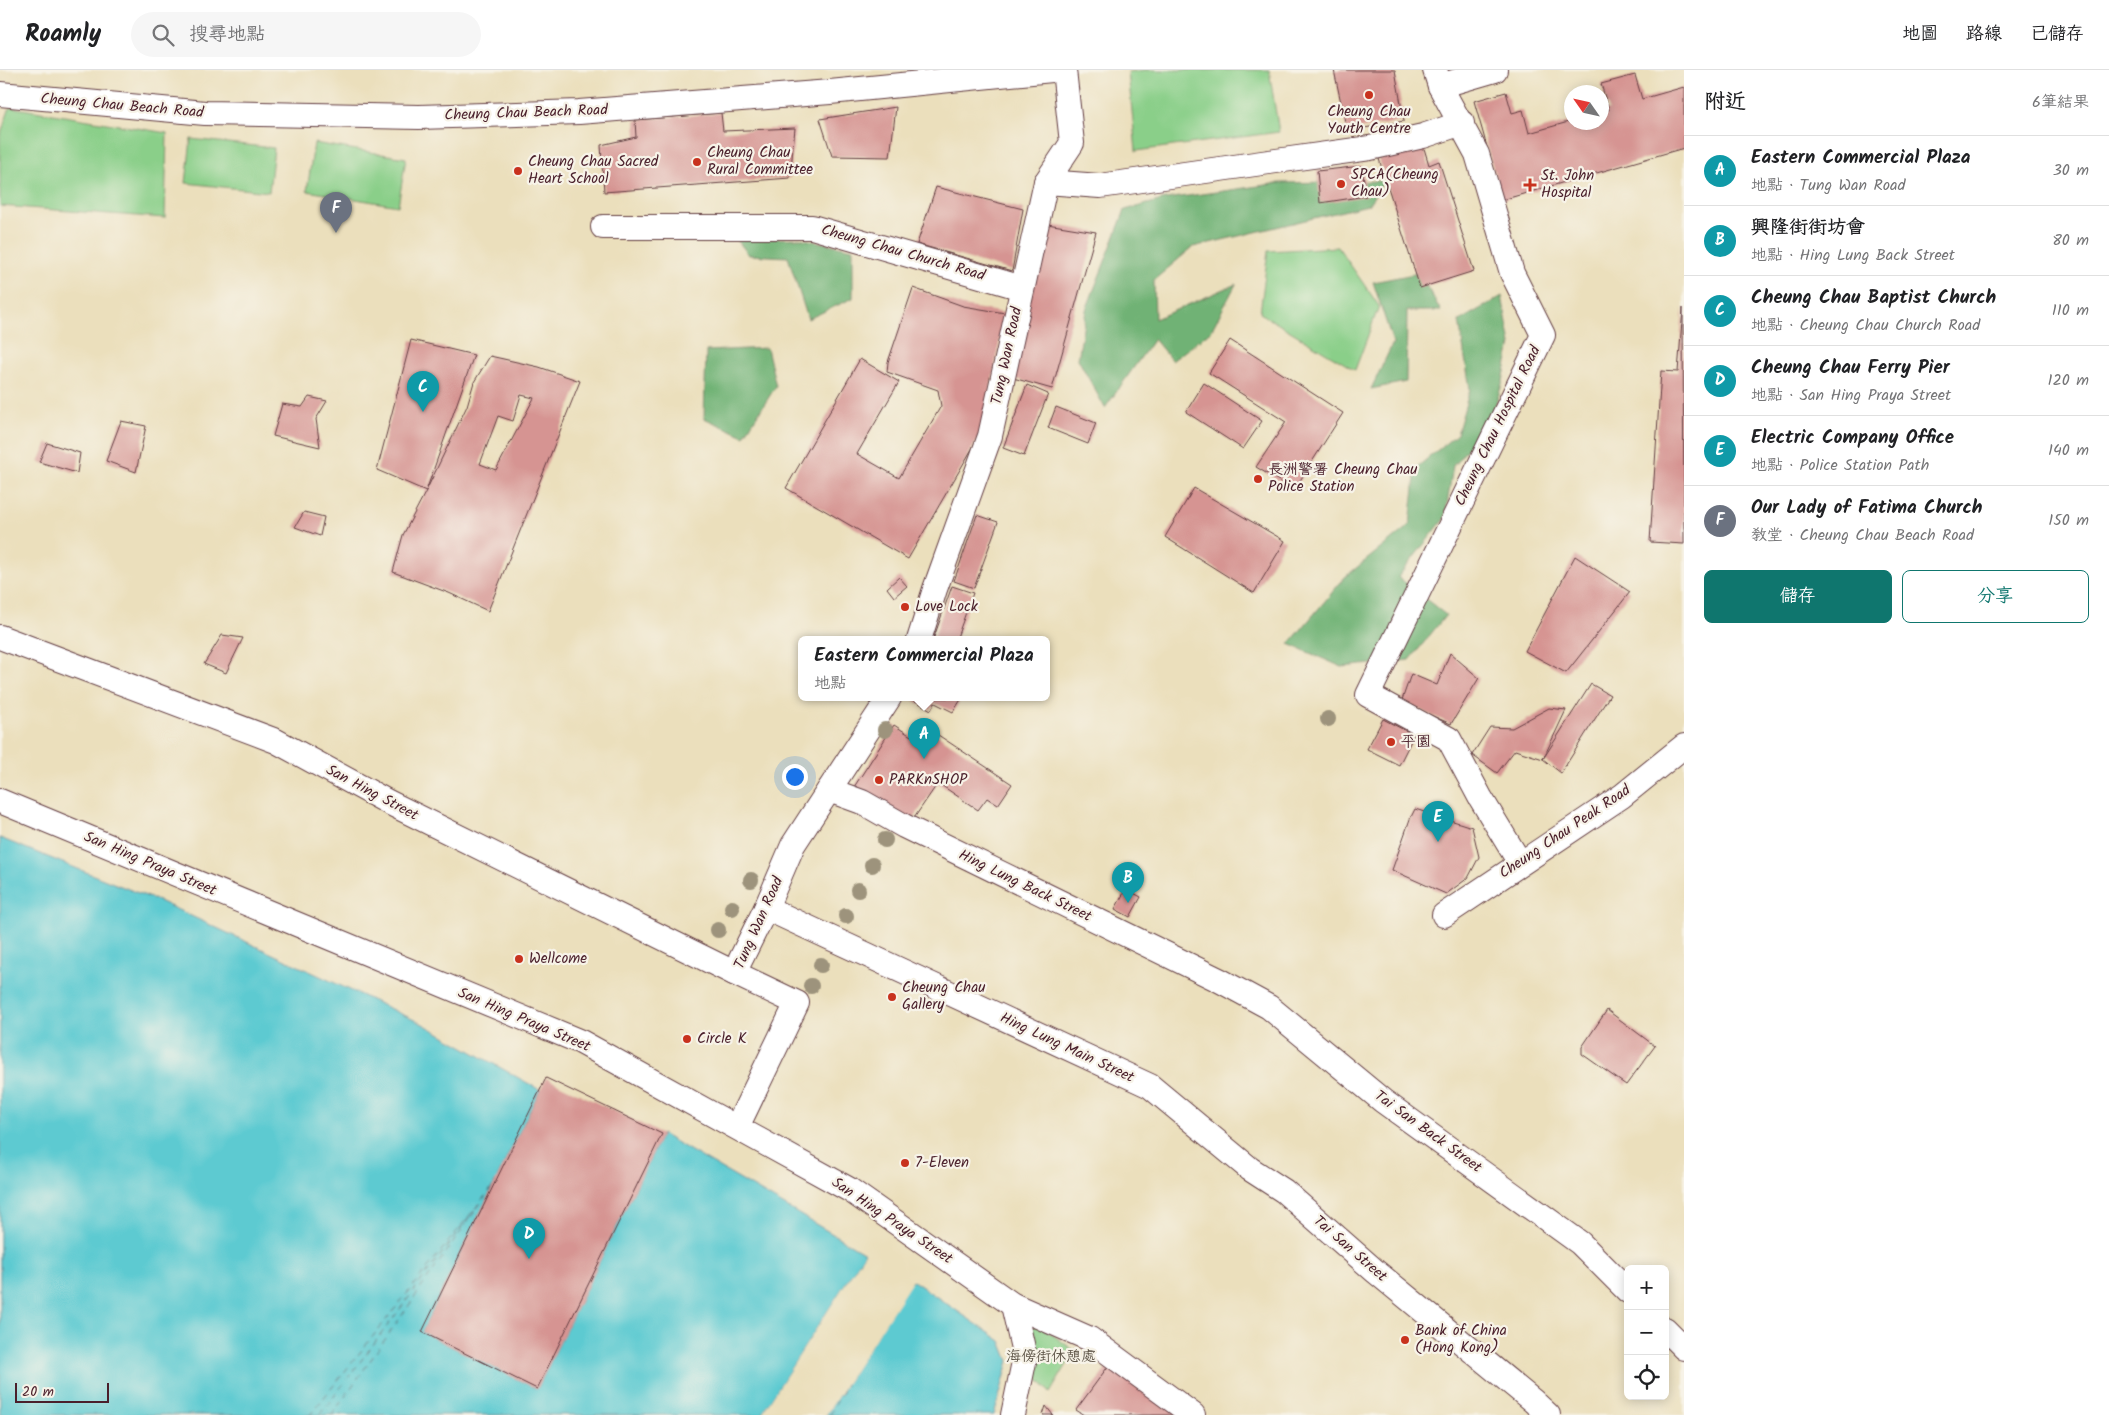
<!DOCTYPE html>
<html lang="zh-TW">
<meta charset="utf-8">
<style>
:root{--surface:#fff;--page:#f6f6f6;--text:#202124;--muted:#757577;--line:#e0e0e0;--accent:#0f766e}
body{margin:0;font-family:Kalam,"LXGW WenKai TC",sans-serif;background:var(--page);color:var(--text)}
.controls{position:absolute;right:15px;bottom:15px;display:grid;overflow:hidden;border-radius:8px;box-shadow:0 2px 12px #0003}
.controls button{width:45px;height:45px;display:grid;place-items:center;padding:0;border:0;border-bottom:1px solid var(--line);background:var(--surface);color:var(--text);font:25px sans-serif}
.compass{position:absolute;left:1564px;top:15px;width:45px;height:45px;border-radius:50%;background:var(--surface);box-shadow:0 2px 12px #0003;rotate:304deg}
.scale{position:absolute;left:15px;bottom:12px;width:94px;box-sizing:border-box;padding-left:5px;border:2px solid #4a1f2b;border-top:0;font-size:14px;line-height:18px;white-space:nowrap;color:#4a1f2b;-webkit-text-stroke:4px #f7f3e8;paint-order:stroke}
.you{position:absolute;left:794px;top:706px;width:18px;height:18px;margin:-12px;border:4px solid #fff;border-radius:50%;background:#1a73e8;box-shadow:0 0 0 8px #1a73e833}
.badge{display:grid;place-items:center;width:32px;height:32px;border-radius:50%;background:var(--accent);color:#fff;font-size:16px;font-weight:700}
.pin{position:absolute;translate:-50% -41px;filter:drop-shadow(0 1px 2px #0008)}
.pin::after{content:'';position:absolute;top:26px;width:18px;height:15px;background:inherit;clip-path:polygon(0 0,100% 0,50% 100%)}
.popup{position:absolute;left:798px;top:566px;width:252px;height:65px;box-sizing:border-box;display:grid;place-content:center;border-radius:8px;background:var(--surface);filter:drop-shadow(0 1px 4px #0005);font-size:16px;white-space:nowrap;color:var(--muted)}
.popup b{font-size:19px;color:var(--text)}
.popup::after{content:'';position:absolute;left:50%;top:100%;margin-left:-10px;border:10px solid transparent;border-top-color:var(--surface)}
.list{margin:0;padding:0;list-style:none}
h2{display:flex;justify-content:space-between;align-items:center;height:65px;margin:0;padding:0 20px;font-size:21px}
h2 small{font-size:16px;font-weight:400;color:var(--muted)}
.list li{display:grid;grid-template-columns:32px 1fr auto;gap:15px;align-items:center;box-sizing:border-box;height:70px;padding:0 20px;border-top:1px solid var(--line)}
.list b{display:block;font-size:19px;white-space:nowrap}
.list p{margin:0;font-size:16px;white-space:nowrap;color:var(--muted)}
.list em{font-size:16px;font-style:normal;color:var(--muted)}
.actions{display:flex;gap:10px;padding:15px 20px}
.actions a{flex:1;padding:11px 0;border:1px solid var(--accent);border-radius:8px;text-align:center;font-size:18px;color:var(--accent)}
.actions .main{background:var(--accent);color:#fff}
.icon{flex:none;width:28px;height:28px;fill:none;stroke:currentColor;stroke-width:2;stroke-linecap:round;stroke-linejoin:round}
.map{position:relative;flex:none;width:1684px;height:1345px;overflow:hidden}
header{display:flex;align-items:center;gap:30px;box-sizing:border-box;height:70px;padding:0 25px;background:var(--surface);border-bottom:1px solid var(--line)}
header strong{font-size:24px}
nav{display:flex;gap:28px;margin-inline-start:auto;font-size:18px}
.search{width:350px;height:45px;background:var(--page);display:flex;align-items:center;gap:12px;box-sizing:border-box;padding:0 18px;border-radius:28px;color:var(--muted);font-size:19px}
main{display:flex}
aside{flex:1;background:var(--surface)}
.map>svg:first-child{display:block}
.green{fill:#8acf89;stroke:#6a775a}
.forest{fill:#6fb275;stroke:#5c6850}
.water{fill:#5dcad1;stroke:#54747e}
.pier{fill:#ebdfbc}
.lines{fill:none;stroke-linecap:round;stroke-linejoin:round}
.ferry{stroke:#50525d;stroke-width:1;stroke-dasharray:6 5;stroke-linecap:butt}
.building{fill:#d69492;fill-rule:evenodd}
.street-casing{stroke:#623c41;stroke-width:26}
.street{stroke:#fff;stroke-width:24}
.tree{fill:#9d937c}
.poi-dot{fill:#c8321e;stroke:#f7f3e8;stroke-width:2}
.labels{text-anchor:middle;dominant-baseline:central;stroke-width:4.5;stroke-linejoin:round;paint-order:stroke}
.street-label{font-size:15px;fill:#4a1f2b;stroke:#f7f3e8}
.poi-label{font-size:15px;fill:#4a1f2b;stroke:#f7f3e8;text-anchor:start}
.park-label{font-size:15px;fill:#5d5447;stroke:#f7f3e8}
</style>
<header>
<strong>Roamly</strong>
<div class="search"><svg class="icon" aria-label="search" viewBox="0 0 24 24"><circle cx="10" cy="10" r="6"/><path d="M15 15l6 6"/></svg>搜尋地點</div>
<nav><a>地圖</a><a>路線</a><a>已儲存</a></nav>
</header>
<main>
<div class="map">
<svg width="1684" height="1345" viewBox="0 0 1684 1345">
<rect width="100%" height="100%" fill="#f7f3e8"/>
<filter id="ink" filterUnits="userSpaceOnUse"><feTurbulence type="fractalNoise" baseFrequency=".02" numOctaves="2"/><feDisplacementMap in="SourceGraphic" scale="10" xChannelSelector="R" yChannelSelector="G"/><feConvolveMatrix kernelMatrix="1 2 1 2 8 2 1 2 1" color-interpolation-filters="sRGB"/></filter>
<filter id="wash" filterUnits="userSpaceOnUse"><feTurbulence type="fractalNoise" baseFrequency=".0096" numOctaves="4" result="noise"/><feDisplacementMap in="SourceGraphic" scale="20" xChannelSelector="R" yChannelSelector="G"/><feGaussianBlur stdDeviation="1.12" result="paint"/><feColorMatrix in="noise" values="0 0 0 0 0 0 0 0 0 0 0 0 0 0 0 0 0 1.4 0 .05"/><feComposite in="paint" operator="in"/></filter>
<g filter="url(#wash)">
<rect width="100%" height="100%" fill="#ebdfbc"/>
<!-- green -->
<g class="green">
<polygon points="1145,0 1269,0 1279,62 1136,81 1128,2"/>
<polygon points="10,37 167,63 165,148 0,136 0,66"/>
<polygon points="191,69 274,78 269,122 186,113"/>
<polygon points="314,73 406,88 398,136 307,121"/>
<polygon points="1338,177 1379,236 1355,300 1260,243 1268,181"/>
<polygon points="1039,1255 1075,1281 1050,1323 1034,1303 1031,1257"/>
</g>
<!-- forest -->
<g class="forest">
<polygon points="1384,111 1368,135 1193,177 1154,210 1155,249 1236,214 1211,261 1172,291 1154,269 1105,338 1078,289 1086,240 1125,140 1166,129 1280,113"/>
<polygon points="799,168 853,179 853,228 808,249 788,187 749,185 737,170"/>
<polygon points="1419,203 1441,241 1407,241 1406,312 1371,319 1393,273 1373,212"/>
<polygon points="1502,226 1511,274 1503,311 1490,352 1453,396 1445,448 1398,507 1446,545 1410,590 1342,597 1289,574 1345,507 1410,455 1416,398 1457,364 1470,319 1459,251"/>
<polygon points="767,278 776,316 744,366 704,348 706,281"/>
</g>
<!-- water -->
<g class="water">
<polygon points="0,768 161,832 423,954 540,1020 422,1262 537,1319 662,1064 865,1183 761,1345 0,1345"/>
<polygon points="912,1210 1001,1271 1009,1291 994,1345 826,1345"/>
</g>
<!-- pier -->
<g class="pier">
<polygon points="865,1183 867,1185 764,1345 761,1345"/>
<polygon points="909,1212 911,1213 826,1345 823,1345"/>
</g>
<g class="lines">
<!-- ferry -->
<g class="ferry">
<polyline points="310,1345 493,1116"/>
<polyline points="320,1345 474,1141"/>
<polyline points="332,1345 485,1127"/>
<polyline points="830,1345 846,1314"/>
</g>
</g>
<g id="blocks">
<!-- building -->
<g class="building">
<polygon points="1334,0 1395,0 1404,51 1347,61"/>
<polygon points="1635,5 1642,29 1684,17 1684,78 1502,130 1474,31 1506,22 1512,43 1523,40 1529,63 1572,51 1602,52 1602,42 1609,40 1601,14"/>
<polygon points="896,37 890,87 832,86 820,49"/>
<polygon points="721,43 723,61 795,58 790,108 604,122 601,75 636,67 635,50"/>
<polygon points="1423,75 1429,95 1439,91 1474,201 1420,218 1379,89"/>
<polygon points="1362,96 1366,126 1320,133 1317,101"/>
<polygon points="936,117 1023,139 1012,201 917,174"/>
<polygon points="1047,154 1096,162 1052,319 1006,306"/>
<polygon points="913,218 963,236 1005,243 983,360 908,489 786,418 860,289 899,312 857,384 899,408 941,336 938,320 887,302 888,292"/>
<polygon points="1683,238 1684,474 1650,472 1661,301 1678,302"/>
<path d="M411,270L474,285L426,421L467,336L474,312L490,286L539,297L580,311L488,541L449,523L393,502L403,465L426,421L377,400ZM521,325L534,328L496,400L480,394L498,346L513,351Z"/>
<polygon points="1230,270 1343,343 1294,420 1256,397 1286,352 1209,303"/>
<polygon points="1204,313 1262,351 1243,379 1186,342"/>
<polygon points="1027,315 1048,324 1024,386 1003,378"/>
<polygon points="309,327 327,331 316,349 320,377 273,366 282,334 302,337"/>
<polygon points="1056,337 1096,353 1088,374 1048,358"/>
<polygon points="121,351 146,356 136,402 106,391"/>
<polygon points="47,373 80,383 77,403 39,392"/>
<polygon points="1194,418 1285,471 1254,523 1165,467"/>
<polygon points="304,442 324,447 320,466 295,457"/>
<polygon points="977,445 998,452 974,518 954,511"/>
<polygon points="1575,486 1630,522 1566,603 1525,581"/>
<polygon points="899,507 907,516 894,527 887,518"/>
<polygon points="952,516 973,523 956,570 933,570"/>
<polygon points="222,565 243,568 226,603 204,594"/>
<polygon points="1450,583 1479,608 1451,654 1426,643 1402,630 1411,604 1437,615"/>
<polygon points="1591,614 1610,625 1561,703 1543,689 1515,680 1497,703 1472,685 1490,657 1512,658 1549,638 1566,640 1543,689"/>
<polygon points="910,628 962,628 953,642 935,633 931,640"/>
<polygon points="1383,649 1414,665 1399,695 1367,679"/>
<polygon points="920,653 1012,714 998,735 987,728 978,740 938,713 910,754 854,717 894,655 911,666"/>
<polygon points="1415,739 1472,757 1479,787 1468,808 1446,824 1392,800 1410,749"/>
<polygon points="1126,819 1141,827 1130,847 1115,839"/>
<polygon points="1607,940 1655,976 1626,1015 1582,984 1582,977"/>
<polygon points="546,1008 662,1064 537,1319 422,1262"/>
<polygon points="1109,1295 1178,1345 1084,1345 1076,1340"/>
<polygon points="1046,1336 1053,1345 1043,1345"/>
</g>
</g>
</g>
<g filter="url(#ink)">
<use href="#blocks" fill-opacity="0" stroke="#623c41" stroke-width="1"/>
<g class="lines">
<!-- street casing -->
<g class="street-casing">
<g id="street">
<polyline points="1435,0 1440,16 1477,84 1512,203 1543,265 1368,625 1449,669 1480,727 1520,793"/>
<polyline points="1440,16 1495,0"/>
<polyline points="0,24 205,43 419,47 579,42 830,22 1052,0"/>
<polyline points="1046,112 1100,116 1269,92 1370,78 1423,66 1462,53"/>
<polyline points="603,157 812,157 1022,218"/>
<polyline points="0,567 276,671 388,732 734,903"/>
<polyline points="919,570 935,519 990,366 1046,112 1072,73 1064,0"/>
<polyline points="829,720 862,732 904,756 1221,911 1269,937 1383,1031 1580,1173 1628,1221"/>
<polyline points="0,731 581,972 850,1120 1013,1235 1090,1269 1193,1345"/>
<polyline points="766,838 1150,1016 1250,1099 1284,1121 1375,1201 1533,1331 1548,1345"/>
<polyline points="1444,845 1622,726 1684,676"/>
<polyline points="737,1057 797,933 734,903 766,838 793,775 889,628"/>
<polyline points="1013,1235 1025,1287 1013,1345"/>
<polyline points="1665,1259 1684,1278"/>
</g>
</g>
<!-- street -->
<use href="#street" class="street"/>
</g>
<!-- trees -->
<g class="tree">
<circle cx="1328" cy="649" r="8"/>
<circle cx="885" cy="660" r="8"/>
<circle cx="885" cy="770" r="8"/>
<circle cx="872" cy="795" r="8"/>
<circle cx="751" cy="810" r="8"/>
<circle cx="858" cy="820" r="8"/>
<circle cx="732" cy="838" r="8"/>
<circle cx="846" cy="846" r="8"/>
<circle cx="718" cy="860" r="8"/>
<circle cx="821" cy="895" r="8"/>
<circle cx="811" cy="916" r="8"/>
</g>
</g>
<!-- markers -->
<g class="poi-dot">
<circle cx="1369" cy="25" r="5"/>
<circle cx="697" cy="92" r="5"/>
<circle cx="518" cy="101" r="5"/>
<circle cx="1341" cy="114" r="5"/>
<path d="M1527.5 107.5h5v5h5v5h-5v5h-5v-5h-5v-5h5z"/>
<circle cx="1258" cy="409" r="5"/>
<circle cx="905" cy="537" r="5"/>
<circle cx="1391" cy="672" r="5"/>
<circle cx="879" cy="710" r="5"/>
<circle cx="519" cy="889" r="5"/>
<circle cx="892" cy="927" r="5"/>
<circle cx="687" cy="969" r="5"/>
<circle cx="905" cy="1093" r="5"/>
<circle cx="1405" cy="1270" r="5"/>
</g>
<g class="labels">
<!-- street labels -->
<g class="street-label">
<text transform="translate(122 36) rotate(5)">Cheung Chau Beach Road</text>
<text transform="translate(526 43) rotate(-2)">Cheung Chau Beach Road</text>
<text transform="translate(903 183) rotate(16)">Cheung Chau Church Road</text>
<text transform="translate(1007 286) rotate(-78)">Tung Wan Road</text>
<text transform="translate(1498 356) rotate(-64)">Cheung Chau Hospital Road</text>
<text transform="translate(372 723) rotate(28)">San Hing Street</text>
<text transform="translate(1565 762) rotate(-34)">Cheung Chau Peak Road</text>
<text transform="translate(150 794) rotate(23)">San Hing Praya Street</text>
<text transform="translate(1025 816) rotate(26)">Hing Lung Back Street</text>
<text transform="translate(759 853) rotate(-66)">Tung Wan Road</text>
<text transform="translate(524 950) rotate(23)">San Hing Praya Street</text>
<text transform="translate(1067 978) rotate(25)">Hing Lung Main Street</text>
<text transform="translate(1428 1062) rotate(36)">Tai San Back Street</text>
<text transform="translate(892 1151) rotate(34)">San Hing Praya Street</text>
<text transform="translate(1350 1179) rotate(41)">Tai San Street</text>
</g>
<!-- poi labels -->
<g class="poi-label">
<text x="1369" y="42" text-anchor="middle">Cheung Chau<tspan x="1369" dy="17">Youth Centre</tspan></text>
<text x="707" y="83">Cheung Chau<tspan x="707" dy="17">Rural Committee</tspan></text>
<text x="528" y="92">Cheung Chau Sacred<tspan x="528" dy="17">Heart School</tspan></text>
<text x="1351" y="105">SPCA(Cheung<tspan x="1351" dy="17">Chau)</tspan></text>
<text x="1541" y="106">St. John<tspan x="1541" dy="17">Hospital</tspan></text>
<text x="1268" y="400">長洲警署 Cheung Chau<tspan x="1268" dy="17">Police Station</tspan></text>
<text x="915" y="537">Love Lock</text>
<text x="1401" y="672">平園</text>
<text x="889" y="710">PARKnSHOP</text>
<text x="529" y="889">Wellcome</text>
<text x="902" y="918">Cheung Chau<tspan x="902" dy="17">Gallery</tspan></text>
<text x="697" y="969">Circle K</text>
<text x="915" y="1093">7-Eleven</text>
<text x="1415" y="1261">Bank of China<tspan x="1415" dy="17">(Hong Kong)</tspan></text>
</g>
<!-- park labels -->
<g class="park-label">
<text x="1051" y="1287">海傍街休憩處</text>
</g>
</g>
</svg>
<div class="controls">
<button>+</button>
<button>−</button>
<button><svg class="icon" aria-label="locate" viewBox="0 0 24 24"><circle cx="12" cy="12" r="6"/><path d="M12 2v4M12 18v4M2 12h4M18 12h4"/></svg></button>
</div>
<svg class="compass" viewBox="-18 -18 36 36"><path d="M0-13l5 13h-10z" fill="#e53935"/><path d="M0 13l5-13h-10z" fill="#757577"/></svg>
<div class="scale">20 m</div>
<div class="you"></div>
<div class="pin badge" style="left:924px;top:689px;background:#0f9aa8">A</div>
<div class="popup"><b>Eastern Commercial Plaza</b>地點</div>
<div class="pin badge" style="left:1128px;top:833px;background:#0f9aa8">B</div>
<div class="pin badge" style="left:423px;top:342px;background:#0f9aa8">C</div>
<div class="pin badge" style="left:529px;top:1189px;background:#0f9aa8">D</div>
<div class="pin badge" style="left:1438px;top:772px;background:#0f9aa8">E</div>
<div class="pin badge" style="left:336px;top:163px;background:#6b7280">F</div>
</div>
<aside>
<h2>附近<small>6筆結果</small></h2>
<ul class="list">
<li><span class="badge" style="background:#0f9aa8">A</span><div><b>Eastern Commercial Plaza</b><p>地點 · Tung Wan Road</p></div><em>30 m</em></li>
<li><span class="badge" style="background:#0f9aa8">B</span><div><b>興隆街街坊會</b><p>地點 · Hing Lung Back Street</p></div><em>80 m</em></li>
<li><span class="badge" style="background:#0f9aa8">C</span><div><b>Cheung Chau Baptist Church</b><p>地點 · Cheung Chau Church Road</p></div><em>110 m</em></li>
<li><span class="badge" style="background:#0f9aa8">D</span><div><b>Cheung Chau Ferry Pier</b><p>地點 · San Hing Praya Street</p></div><em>120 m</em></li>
<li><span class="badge" style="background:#0f9aa8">E</span><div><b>Electric Company Office</b><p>地點 · Police Station Path</p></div><em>140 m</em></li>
<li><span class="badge" style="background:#6b7280">F</span><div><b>Our Lady of Fatima Church</b><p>教堂 · Cheung Chau Beach Road</p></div><em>150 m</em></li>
</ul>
<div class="actions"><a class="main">儲存</a><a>分享</a></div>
</aside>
</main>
